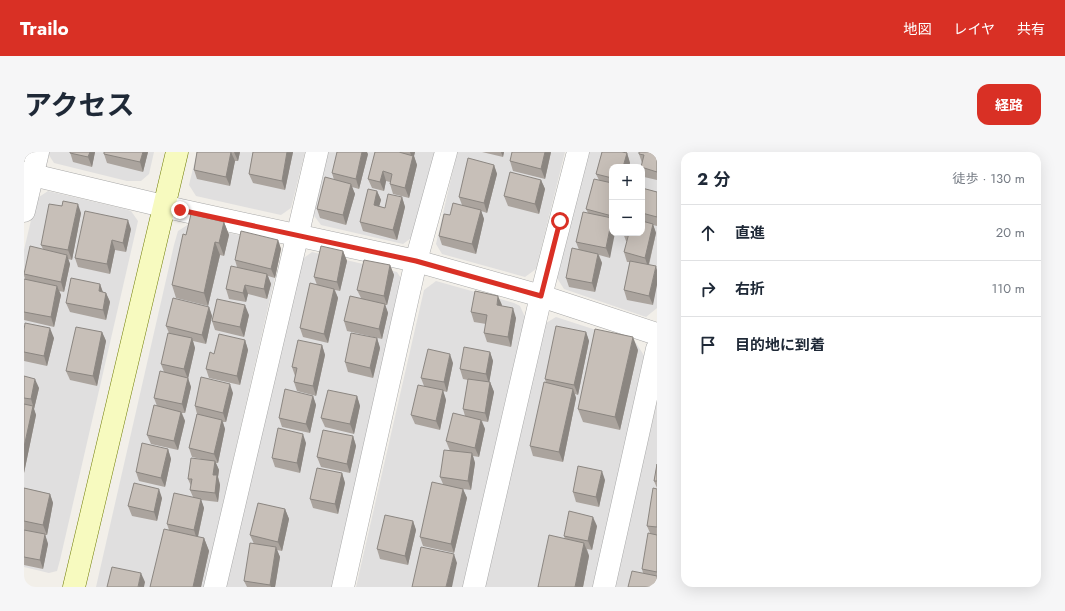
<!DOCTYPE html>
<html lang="ja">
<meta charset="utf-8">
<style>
:root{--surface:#fff;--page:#f6f6f7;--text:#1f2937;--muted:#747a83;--line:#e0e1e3;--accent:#d93025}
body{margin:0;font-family:Jost,"Noto Sans JP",sans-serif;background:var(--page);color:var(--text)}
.controls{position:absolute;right:12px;top:12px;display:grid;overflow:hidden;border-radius:8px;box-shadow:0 4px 16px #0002}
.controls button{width:36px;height:36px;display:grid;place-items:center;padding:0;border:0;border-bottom:1px solid var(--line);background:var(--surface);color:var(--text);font:20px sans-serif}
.stop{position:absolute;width:12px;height:12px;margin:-9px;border:3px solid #d93025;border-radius:50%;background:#fff}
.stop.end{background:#d93025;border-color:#fff;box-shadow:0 1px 4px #0008}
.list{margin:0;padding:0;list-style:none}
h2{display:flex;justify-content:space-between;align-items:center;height:52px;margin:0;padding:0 16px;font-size:17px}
h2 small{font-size:13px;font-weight:400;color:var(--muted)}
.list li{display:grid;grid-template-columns:26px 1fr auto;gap:12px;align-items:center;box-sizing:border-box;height:56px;padding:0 16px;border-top:1px solid var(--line)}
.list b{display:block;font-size:15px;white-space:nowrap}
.list em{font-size:13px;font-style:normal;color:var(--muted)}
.icon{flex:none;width:22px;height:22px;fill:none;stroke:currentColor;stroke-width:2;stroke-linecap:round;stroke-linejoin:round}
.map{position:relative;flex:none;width:633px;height:435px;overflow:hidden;border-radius:12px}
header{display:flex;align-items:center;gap:24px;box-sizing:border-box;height:56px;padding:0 20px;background:var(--accent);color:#fff}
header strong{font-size:19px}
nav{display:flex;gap:22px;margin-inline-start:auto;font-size:14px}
.intro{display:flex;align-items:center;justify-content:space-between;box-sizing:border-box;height:96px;padding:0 24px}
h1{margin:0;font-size:28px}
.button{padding:10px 18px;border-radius:12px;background:var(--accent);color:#fff;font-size:14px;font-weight:700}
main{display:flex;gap:24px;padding:0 24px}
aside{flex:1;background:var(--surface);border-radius:12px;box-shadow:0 4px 16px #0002}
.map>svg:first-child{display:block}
.residential{fill:#e0dfdf;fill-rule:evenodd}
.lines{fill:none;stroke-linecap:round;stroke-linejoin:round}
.street-casing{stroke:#a9a9a9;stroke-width:23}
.secondary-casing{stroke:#707d05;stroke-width:23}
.street{stroke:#fff;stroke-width:22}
.secondary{stroke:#f7fabf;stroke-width:22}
.wall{fill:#aba49e}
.shaded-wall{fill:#8b8681}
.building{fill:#c7bfb8;stroke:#8b8681}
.route{stroke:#d93025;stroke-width:5}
</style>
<header>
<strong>Trailo</strong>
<nav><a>地図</a><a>レイヤ</a><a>共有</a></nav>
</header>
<div class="intro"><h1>アクセス</h1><a class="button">経路</a></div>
<main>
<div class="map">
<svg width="633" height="435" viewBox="0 0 633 435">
<rect width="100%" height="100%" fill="#f2efe9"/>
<!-- residential -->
<g class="residential">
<polygon points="23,0 130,0 125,22 117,29 103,29 30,11"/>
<polygon points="173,0 281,0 267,56 257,63 172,44 165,33"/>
<polygon points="303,0 411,0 390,84 379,92 297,73 288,61"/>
<polygon points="433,0 541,0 512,117 501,125 418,102 412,92"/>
<path d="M564,0H633V156L622,165L540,137L533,126ZM588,15H618V81H588Z"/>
<polygon points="24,39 101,57 107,59 114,69 36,408 33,419 25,421 0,415 0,98 12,47"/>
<polygon points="165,72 247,90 256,103 180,435 72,435 150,93 154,79"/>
<polygon points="288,100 373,120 380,131 310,435 202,435 277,108"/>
<polygon points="412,129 490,151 496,154 501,165 439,435 332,435 400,138"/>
<polygon points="532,165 612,191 621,205 569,435 461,435 522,171"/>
<polygon points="633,250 633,435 590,435"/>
</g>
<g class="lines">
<!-- street casing -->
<g class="street-casing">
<g id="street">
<polyline points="0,21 156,58 392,109 517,144 633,182"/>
<polyline points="0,59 14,0"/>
<polyline points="191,435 293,0"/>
<polyline points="319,435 392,109 422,0"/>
<polyline points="450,435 517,144 554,0"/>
<polyline points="580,435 633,197"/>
</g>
</g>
<!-- secondary casing -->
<g class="secondary-casing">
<polyline id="secondary" points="50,435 153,0"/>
</g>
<!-- street -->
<use href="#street" class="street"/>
<!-- secondary -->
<use href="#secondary" class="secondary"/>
</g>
<!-- wall -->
<g class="wall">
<polygon points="46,0 71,0 68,15 49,10"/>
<polygon points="80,0 124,0 119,20 83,11 80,2"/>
<polygon points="173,0 216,0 214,9 211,9 206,34 173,27 170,18"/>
<polygon points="229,0 269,0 261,38 229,31 225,22"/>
<polygon points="351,0 391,0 390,4 393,13 385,46 369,42 366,32 366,30 362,29 360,39 348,36 344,27"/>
<polygon points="458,0 480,0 479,5"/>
<polygon points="527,0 521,27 489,19 486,9"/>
<polygon points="578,0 603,0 603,1 606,11 588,15 588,81 586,106 575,103 578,111 571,140 545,135 542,126 555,98 552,90 564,61 562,57 575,28 572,22"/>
<polygon points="633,0 633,28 620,25 618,18 618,11 615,2"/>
<polygon points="344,2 335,37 328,35 331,42 322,73 296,66 293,57 310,28 308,21"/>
<polygon points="470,13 473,22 463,61 457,59 460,67 452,102 418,93 415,84 438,53 435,45"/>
<polygon points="517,28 521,37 515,62 484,54 480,44"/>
<polygon points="618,36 633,40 633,74 629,73 632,81 625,113 629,153 603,148 600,138 606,110 603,110 600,100 603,89 602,89 599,81 618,81"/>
<polygon points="353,39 357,48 355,54 361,56 378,45 381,55 373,88 339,79 336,70"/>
<polygon points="57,61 48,108 44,107 46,112 40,140 35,139 37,143 30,175 0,168 0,127 1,127 0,124 0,120 19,97 17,93"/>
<polygon points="200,70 205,83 200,104 196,103 184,154 152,146 148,133 162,83"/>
<polygon points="107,77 102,100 91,98 86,122 54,115 51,106"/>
<polygon points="254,88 257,97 251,126 244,124 247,132 243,147 224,142 222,150 205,147 202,137 213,115 211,108"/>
<polygon points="319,99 323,109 316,139 311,138 314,146 304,191 279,185 276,176 293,133 290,125"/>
<polygon points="366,113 370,123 363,153 361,153 364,161 358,187 323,179 320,169 337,146 333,138"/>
<polygon points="76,132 79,140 82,141 86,150 82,168 46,160 42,151"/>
<polygon points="478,153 478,154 492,166 487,195 463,190 460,181 462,172 450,170 447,160"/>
<polygon points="185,155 188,164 182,192 169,189 171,196 164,226 167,235 161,261 158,261 161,269 154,298 127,292 123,283 133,254 130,246 140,220 137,212 145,181 142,174"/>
<polygon points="225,163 220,185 191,178 188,169"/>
<polygon points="0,178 30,186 23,214 0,209"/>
<polygon points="78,180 82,189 73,234 46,228 42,219"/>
<polygon points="562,180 565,189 554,243 551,242 552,246 539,310 509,304 506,294 522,231 521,227"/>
<polygon points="353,186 356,196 349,226 324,220 321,210"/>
<polygon points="221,188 224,198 216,233 185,226 182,217 190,202"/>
<polygon points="298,193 301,203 292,244 273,239 270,230 271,224 268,215"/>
<polygon points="614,198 596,278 559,270 554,257"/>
<polygon points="466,200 469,209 465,230 466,230 470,240 464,270 458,269 461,277 455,305 449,304 451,311 447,338 439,337 443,346 430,401 399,394 396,385 419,332 416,325 426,299 422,289 441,264 439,257 444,228 439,227 436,217"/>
<polygon points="429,211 423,240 419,239 422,248 416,278 391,272 387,263 400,234 397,226"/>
<polygon points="0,224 15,236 10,257 12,263 0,321"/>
<polygon points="209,241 202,270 199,270 201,277 194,311 192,311 195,318 194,325 196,333 194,350 177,348 180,356 174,385 180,386 185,399 177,435 126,435 145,378 143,372 169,345 166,338 167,334 164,327 177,307 168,305 165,296 173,262 171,254"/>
<polygon points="289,244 292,253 286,281 258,275 255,266"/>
<polygon points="333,244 336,254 330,282 301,275 297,266"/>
<polygon points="329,284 332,294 326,321 297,315 293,305"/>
<polygon points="282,291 276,321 251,315 248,306"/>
<polygon points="144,297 147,307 141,335 115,329 112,320"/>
<polygon points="633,312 633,336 630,329"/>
<polygon points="318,321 321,331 314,362 289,356 286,347"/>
<polygon points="581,328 575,355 552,350 549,340"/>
<polygon points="0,336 26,342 29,351 23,383 21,383 24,392 19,417 0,413"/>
<polygon points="633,337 633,435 619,421 618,417 626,381 623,374"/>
<polygon points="138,346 133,369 108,364 104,354"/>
<polygon points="261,357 265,367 258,399 253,398 256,405 251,435 223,435 220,429 230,392 226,383"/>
<polygon points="389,369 392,378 384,413 356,407 353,397"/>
<polygon points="573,374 568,398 563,397 565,404 559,435 514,435 541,387 540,384"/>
</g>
<!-- shaded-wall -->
<g class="shaded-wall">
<polygon points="66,0 71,0 68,15 64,5"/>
<polygon points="119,0 124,0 119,20 116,10"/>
<polygon points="207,0 211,9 206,34 202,25"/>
<polygon points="210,0 216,0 214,9"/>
<polygon points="263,0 269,0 261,38 258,29"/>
<polygon points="338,0 343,0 344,2 335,37 332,27"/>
<polygon points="386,0 391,0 390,4 393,13 385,46 381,36 388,7"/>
<polygon points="477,0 480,0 479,5"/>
<polygon points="521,0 527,0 521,27 517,17"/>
<polygon points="603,1 606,11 605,15 599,15"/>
<polygon points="470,13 473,22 463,61 460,51"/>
<polygon points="359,19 362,29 360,39 356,30"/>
<polygon points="517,28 521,37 515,62 511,52"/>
<polygon points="327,32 331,42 322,73 319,63"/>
<polygon points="353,39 357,48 353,62 350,53"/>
<polygon points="378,45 381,55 373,88 369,78"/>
<polygon points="54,52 57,61 48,108 44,98"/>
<polygon points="457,58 460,67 452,102 448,92"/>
<polygon points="104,68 107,77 102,100 99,91"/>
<polygon points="588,68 588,81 591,81 586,106 582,96"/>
<polygon points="200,70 205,83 200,104 195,91"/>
<polygon points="629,72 632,81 624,115 621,106"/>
<polygon points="88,88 91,98 86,122 83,112"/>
<polygon points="254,88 257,97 251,126 247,117"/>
<polygon points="191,90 196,103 184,154 180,141"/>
<polygon points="319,99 323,109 316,139 313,130"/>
<polygon points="574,102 578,111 571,140 568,131"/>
<polygon points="43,103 46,112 40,140 37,130"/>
<polygon points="366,113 370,123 363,153 360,144"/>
<polygon points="632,114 633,118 633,133 629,153 625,144"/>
<polygon points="243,122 247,132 243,147 240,137"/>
<polygon points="76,132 79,141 75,139"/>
<polygon points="221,133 224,142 222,150 219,141"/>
<polygon points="33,134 37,143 30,175 27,165"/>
<polygon points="310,137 314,146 304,191 300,182"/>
<polygon points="82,141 86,150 82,168 79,158"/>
<polygon points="474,144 478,153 476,163 473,153"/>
<polygon points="361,152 364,161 358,187 355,177"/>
<polygon points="221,153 225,163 220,185 216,175"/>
<polygon points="185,155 188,164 182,192 178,183"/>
<polygon points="489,156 492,166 487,195 484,185"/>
<polygon points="26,176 30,186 23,214 20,204"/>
<polygon points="78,180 82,189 73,234 69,224"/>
<polygon points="562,180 565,189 554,243 550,233"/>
<polygon points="609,185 614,198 596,278 591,265"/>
<polygon points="168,186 171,196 164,227 160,217"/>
<polygon points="353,186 356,196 349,226 346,216"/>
<polygon points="221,188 224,198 216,233 213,224"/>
<polygon points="298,193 301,203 292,244 289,234"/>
<polygon points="466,200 469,209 465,232 462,222"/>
<polygon points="426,202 429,211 423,240 420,230"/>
<polygon points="164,226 167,235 161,261 158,252"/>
<polygon points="11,227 15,236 10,257 7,247"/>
<polygon points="466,230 470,240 464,270 461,261"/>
<polygon points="206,232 209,241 202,270 199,261"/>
<polygon points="549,237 552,246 539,310 535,300"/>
<polygon points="419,238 422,248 416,278 412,269"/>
<polygon points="289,244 292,253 286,281 282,272"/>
<polygon points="333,244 336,254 330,282 326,272"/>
<polygon points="9,254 12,263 0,321 0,295"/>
<polygon points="157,260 161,269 154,298 150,289"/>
<polygon points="198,268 201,277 194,311 190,302"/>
<polygon points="457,268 461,277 455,305 451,296"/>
<polygon points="279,282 282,291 276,321 273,311"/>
<polygon points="329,284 332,294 326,321 323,312"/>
<polygon points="144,297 147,307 141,335 137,326"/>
<polygon points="448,301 451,311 447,338 444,329"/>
<polygon points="191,309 195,318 194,325 196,333 194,350 191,341 189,323"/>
<polygon points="578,319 581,328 575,355 572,345"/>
<polygon points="318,321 321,331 314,362 311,352"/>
<polygon points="135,337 138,346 133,369 130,360"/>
<polygon points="439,337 443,346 430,401 427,392"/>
<polygon points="26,342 29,351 23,383 19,373"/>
<polygon points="177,347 180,356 173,388 170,378"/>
<polygon points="261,357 265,367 258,399 254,390"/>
<polygon points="569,365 573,374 568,398 564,389"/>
<polygon points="389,369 392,378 384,413 381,404"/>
<polygon points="21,382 24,392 19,417 16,408"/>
<polygon points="180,386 185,399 177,435 169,435"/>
<polygon points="560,391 565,404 559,435 551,435"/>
<polygon points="252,395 256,405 251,435 247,435 246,433"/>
<polygon points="430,402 433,411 428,435 422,435"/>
<polygon points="117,421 121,430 120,435 114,435"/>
</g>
<!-- building -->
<g class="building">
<polygon points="46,0 66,0 64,5 46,1"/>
<polygon points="80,0 119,0 116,10 80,2"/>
<polygon points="173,0 207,0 202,25 170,18"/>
<polygon points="229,0 263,0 258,29 225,22"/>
<polygon points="313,0 338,0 332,27 308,21"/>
<polygon points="351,0 375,0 389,4 381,36 366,32 368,22 359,19 356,30 344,27"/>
<polygon points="488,0 521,0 517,17 486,9"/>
<polygon points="578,0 598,0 603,1 599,15 588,15 588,26 572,22"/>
<polygon points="615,0 633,0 633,20 617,15 620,3 615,2"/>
<polygon points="444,6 470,13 460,51 435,45"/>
<polygon points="486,20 517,28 511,52 480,44"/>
<polygon points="301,25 327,32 319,63 293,57"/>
<polygon points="570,27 588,31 588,64 562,57"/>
<polygon points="618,36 633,40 633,65 618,61"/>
<polygon points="344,37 353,39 350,53 361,56 364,42 378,45 369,78 336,70"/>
<polygon points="39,49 54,52 44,98 17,93 25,52 38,54"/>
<polygon points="429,51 457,58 448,92 415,84 420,62 426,63"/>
<polygon points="61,59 104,68 99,91 88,88 83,112 51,106"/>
<polygon points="559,60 588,66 582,96 552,90"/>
<polygon points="167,62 200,70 195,91 191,90 180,141 148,133 159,82 162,83"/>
<polygon points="618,69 629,72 621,106 600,100 605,81 618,81"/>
<polygon points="217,79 254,88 247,117 211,108"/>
<polygon points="6,94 43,103 37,130 0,122"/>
<polygon points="297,94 319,99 313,130 290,125"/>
<polygon points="548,96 574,102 568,131 542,126"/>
<polygon points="340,108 366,113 360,144 333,138"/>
<polygon points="606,109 632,114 625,144 600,138"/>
<polygon points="207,114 243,122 240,137 221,133 219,141 202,137"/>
<polygon points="47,126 76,132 75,139 82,141 79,158 42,151"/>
<polygon points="0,127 33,134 27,165 0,160"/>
<polygon points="286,131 310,137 300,182 276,176"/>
<polygon points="451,139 474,144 473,153 489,156 484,185 460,181 463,163 447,160"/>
<polygon points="326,144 361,152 355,177 320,169"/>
<polygon points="149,146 185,155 178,183 142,174"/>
<polygon points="193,147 221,153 216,175 188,169"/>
<polygon points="1,171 26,176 20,204 0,200 0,178"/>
<polygon points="532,174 562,180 550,233 521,227"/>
<polygon points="52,175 78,180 69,224 42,219"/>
<polygon points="571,177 609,185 591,265 554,257"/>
<polygon points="144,181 168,186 160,217 137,212"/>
<polygon points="327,181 353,186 346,216 321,210"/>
<polygon points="195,182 221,188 213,224 182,217 186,200 190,202"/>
<polygon points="274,188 298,193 289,234 270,230 273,216 268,215"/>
<polygon points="440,195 466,200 462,222 436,217"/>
<polygon points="404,197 426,202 420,230 397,226"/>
<polygon points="136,219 164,226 158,252 130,246"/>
<polygon points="0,224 11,227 7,247 0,246"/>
<polygon points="177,225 206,232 199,261 171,254"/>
<polygon points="444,227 466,230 461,261 439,257"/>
<polygon points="520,230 549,237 535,300 506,294"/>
<polygon points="394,233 419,238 412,269 387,263"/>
<polygon points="261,237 289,244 282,272 255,266"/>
<polygon points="304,238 333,244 326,272 297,266"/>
<polygon points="0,252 9,254 0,295"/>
<polygon points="130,253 157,260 150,289 123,283"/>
<polygon points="429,261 457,268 451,296 422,289"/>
<polygon points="173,262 198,268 190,302 165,296"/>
<polygon points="254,276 279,282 273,311 248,306"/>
<polygon points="299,278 329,284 323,312 293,305"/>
<polygon points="118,291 144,297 137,326 112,320"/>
<polygon points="420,298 448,301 444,329 416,325"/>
<polygon points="167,306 191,309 189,323 193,323 191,341 166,338 168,327 164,327"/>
<polygon points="633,312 633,329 630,329"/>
<polygon points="554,314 578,319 572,345 549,340"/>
<polygon points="293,316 318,321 311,352 286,347"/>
<polygon points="408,330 439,337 427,392 396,385"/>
<polygon points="110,331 135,337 130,360 104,354"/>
<polygon points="0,336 26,342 19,373 0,369"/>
<polygon points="629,336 633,337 633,375 623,374"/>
<polygon points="150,341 177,347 170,378 143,372"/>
<polygon points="234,351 261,357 254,390 226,383"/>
<polygon points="545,359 569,365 564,389 540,384"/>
<polygon points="361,363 389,369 381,404 353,397"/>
<polygon points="140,377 180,386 169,435 126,435"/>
<polygon points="0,378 21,382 16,408 0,405"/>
<polygon points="624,381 633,383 633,420 618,417"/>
<polygon points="525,383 560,391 551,435 514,435"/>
<polygon points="226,391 252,395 246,433 220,429"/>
<polygon points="397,395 430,402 422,435 388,435"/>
<polygon points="88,415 117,421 114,435 83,435"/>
<polygon points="608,419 633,424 633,435 604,435"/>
</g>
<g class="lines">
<!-- route -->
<polyline class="route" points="156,58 392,109 517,144 536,69"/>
</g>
</svg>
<div class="controls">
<button>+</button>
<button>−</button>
</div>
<div class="stop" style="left:536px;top:69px"></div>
<div class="stop end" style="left:156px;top:58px"></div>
</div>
<aside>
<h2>2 分<small>徒歩 · 130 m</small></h2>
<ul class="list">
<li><svg class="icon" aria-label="ahead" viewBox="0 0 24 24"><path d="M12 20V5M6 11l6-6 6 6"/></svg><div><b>直進</b></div><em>20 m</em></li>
<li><svg class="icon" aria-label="right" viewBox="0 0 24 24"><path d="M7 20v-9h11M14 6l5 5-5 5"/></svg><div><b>右折</b></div><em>110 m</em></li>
<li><svg class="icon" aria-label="arrive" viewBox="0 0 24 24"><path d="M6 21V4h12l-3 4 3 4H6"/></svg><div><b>目的地に到着</b></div></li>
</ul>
</aside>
</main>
